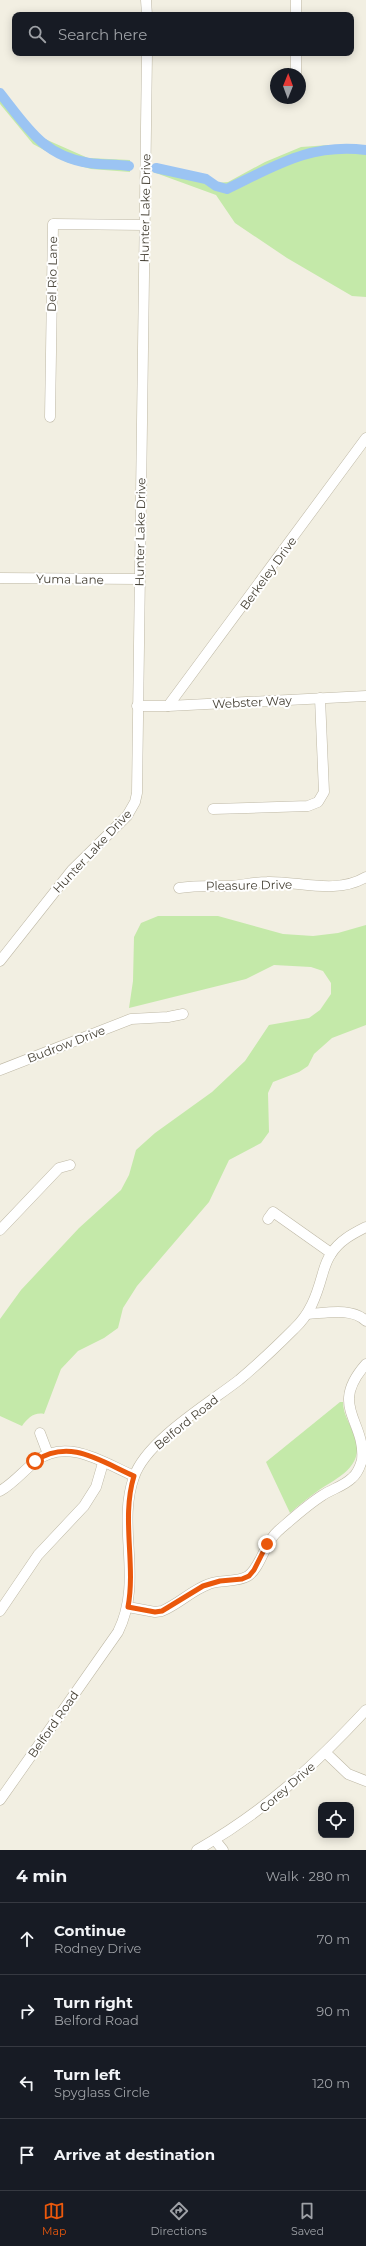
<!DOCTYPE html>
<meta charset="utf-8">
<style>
:root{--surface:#171b24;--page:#20242c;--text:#f1f3f6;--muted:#9ea1a6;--line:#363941;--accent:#ea580c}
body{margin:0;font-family:Montserrat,sans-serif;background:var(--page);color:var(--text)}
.controls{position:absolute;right:12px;bottom:12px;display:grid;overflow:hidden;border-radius:8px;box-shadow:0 2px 10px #0003}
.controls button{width:36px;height:36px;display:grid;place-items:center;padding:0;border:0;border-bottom:1px solid var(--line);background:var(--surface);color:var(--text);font:20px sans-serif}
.compass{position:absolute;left:270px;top:68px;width:36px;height:36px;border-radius:50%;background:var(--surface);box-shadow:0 2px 10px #0003;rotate:1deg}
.stop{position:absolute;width:12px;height:12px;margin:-9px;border:3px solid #ea580c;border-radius:50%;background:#fff}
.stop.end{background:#ea580c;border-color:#fff;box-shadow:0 1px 4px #0008}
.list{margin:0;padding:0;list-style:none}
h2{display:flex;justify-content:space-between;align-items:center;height:52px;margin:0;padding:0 16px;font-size:17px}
h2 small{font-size:13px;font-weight:400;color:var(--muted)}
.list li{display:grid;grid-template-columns:26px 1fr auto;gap:12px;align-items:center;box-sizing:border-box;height:72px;padding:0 16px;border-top:1px solid var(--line)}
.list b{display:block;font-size:15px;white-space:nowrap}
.list p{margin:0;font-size:13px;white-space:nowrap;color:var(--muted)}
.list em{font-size:13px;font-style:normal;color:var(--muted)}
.icon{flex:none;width:22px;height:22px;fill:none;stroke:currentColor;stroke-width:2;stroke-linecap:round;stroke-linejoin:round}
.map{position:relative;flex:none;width:366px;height:1850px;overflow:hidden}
.search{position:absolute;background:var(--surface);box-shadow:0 2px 10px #0003;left:12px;right:12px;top:12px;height:44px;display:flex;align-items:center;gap:10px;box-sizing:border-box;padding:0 14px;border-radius:8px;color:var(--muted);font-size:15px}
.sheet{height:340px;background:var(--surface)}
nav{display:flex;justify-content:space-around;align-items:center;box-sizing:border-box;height:56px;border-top:1px solid var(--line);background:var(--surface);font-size:11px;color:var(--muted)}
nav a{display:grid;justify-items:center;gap:2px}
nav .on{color:var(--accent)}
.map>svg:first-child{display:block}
.green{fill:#c4e9a9}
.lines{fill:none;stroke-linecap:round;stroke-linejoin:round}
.canal{stroke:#9bc4f3;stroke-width:10}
.minor-casing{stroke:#beb8a5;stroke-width:11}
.minor{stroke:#fff;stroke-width:10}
.route{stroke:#ea580c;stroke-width:5}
.labels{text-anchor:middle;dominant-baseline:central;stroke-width:4;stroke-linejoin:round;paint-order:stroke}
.street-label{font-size:12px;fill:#443f33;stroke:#fff}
</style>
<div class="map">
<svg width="366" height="1850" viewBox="0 0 366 1850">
<rect width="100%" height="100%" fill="#f2efe2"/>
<!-- green -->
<g class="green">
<polygon points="0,88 36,135 88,158 130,160 130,172 91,169 66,162 33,144 0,104"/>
<polygon points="329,145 366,145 366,297 352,296 287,258 235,223 216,195 153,172 154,164 216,183 228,182 265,162 301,147"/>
<path d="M158,916H218L283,934L313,936L338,933L366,925V1025L332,1038L314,1054L308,1066L299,1072L273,1082L268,1093L269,1132L261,1143L229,1160L209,1202L137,1286L123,1308L118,1328L104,1338L78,1351L61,1369L44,1414C34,1412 28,1418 22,1426L0,1416V1319L21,1290L79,1228L121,1190L129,1175L136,1150L155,1133L212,1092L245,1061L269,1025L309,1018L320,1010L331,994V983L323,971L311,967L274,965L246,979L129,1008L133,981L134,937L141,923Z"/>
<path d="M340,1402H343C343,1416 352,1426 356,1440C363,1467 337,1478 319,1490C309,1497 299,1505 290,1513L266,1462Z"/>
</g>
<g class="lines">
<!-- canal -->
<g class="canal">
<path d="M0,93C26,126 43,156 89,163C102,165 116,164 129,166"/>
<path d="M156,168L206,179L216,186L227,189C275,166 310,143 366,150"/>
</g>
<!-- minor casing -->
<g class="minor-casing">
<g id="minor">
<polyline points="146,0 147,15"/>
<polyline points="296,0 296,15"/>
<polyline points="296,53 296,74"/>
<polyline points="50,417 53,224 145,225"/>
<polyline points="0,578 139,579"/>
<polyline points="137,706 168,706 366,696"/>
<polyline points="168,706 366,438"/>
<polyline points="213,809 308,806 318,802 324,792 320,698"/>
<path d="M179,888C196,885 213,886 230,886C243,885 255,882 267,882C299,881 336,895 366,877"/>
<polyline points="0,961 72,870 127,816 135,802 137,793 147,53"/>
<polyline points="0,1070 131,1019 168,1017 183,1014"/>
<polyline points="268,1219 273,1212 331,1253"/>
<polyline points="0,1230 59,1168 70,1165"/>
<path d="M308,1314C326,1313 352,1307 366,1321"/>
<polyline points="40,1433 48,1454"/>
<path d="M0,1491C14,1483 23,1471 36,1461C67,1437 104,1463 134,1476"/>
<path d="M128,1607L155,1612L162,1611C179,1604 192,1590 209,1584C221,1579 236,1583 248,1576C261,1567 264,1543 278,1531C292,1519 307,1505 323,1495C332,1489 344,1486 352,1478C357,1474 360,1467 362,1460C366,1420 328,1407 366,1364"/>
<polyline points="0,1611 38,1555 84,1506 96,1487 103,1463"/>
<polyline points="326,1753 348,1774 366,1781"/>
<path d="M0,1800L118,1632C144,1580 116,1527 134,1477C146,1441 208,1404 239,1380C258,1364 277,1346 294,1329C310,1314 316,1297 322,1276C324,1269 326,1261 331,1254C339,1241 352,1234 366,1227"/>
<polyline points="215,1840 223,1850"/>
<path d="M197,1850C265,1811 313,1767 366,1710"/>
</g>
</g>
<!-- minor -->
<use href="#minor" class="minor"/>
</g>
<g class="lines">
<!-- route -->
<path class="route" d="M35,1461C70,1438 100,1461 134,1476C121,1518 136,1564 128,1607L155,1612L162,1611L203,1586L220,1581L242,1579L249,1576L254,1570L267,1544"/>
</g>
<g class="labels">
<!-- street labels -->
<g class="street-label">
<text transform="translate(145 208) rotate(-89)">Hunter Lake Drive</text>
<text transform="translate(52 274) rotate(-89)">Del Rio Lane</text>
<text transform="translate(140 532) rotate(-89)">Hunter Lake Drive</text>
<text transform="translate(268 573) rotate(-54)">Berkeley Drive</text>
<text transform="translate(70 579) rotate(1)">Yuma Lane</text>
<text transform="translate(252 702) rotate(-3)">Webster Way</text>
<text transform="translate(92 851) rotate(-47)">Hunter Lake Drive</text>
<text transform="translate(249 885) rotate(-1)">Pleasure Drive</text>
<text transform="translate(66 1044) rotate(-21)">Budrow Drive</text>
<text transform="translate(186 1422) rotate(-39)">Belford Road</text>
<text transform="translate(53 1724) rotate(-55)">Belford Road</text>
<text transform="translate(287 1787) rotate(-41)">Corey Drive</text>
</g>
</g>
</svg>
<div class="controls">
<button><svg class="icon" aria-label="locate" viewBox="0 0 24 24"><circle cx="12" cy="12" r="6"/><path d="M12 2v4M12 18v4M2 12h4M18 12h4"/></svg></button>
</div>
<svg class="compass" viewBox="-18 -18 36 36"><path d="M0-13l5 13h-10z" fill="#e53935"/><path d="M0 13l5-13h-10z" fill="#9ea1a6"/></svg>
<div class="stop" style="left:35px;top:1461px"></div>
<div class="stop end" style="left:267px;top:1544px"></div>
<div class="search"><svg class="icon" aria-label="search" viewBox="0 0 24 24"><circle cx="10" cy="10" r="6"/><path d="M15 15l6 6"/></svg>Search here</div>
</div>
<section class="sheet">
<h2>4 min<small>Walk · 280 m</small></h2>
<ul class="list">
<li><svg class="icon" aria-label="ahead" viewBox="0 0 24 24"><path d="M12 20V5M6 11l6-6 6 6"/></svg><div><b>Continue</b><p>Rodney Drive</p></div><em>70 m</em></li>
<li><svg class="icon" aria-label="right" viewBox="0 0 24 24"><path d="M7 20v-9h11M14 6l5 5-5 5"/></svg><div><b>Turn right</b><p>Belford Road</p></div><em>90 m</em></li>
<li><svg class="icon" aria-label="left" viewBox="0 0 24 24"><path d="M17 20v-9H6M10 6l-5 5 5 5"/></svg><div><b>Turn left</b><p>Spyglass Circle</p></div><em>120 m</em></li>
<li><svg class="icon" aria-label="arrive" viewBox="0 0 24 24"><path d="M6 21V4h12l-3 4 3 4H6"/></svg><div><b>Arrive at destination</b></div></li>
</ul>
</section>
<nav>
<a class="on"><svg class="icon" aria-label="map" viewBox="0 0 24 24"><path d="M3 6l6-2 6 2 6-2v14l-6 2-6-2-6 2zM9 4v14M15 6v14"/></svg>Map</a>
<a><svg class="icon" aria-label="directions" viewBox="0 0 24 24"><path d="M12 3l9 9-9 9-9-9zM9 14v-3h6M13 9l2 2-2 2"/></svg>Directions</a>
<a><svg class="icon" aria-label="saved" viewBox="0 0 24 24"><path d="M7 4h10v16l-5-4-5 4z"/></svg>Saved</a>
</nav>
